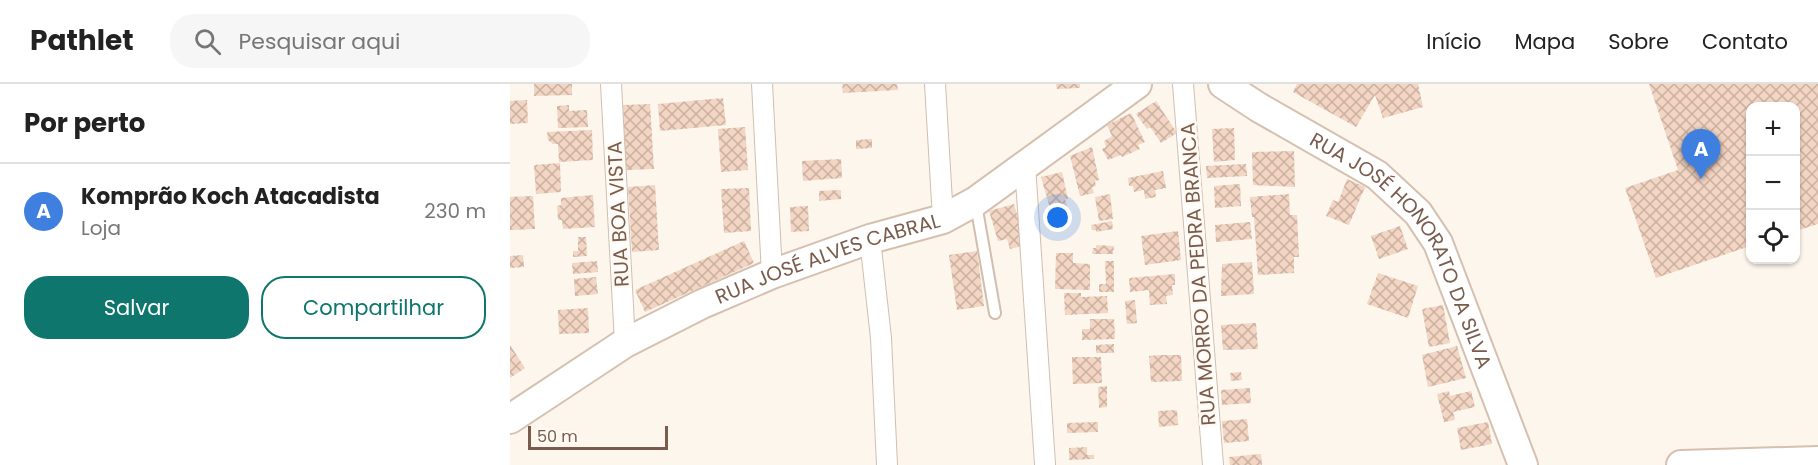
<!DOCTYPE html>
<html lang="pt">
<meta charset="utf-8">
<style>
:root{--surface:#fff;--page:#f6f6f6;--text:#222;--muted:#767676;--line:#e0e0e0;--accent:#0f766e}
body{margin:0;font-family:Poppins,sans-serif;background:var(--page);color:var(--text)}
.controls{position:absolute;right:18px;top:18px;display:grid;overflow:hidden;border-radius:12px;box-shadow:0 2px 4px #0004}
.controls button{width:54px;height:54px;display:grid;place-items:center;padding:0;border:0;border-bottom:2px solid var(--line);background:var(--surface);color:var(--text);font:30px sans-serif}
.scale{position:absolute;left:18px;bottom:15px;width:140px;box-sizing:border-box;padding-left:6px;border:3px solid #7a5c4d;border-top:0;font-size:16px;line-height:21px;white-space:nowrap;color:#7a5c4d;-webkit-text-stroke:4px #fffaf3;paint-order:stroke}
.you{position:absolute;left:548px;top:134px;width:21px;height:21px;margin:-15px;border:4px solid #fff;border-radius:50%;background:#1a73e8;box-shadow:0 0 0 9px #1a73e833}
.badge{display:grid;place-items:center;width:39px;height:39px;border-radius:50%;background:var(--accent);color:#fff;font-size:20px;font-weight:700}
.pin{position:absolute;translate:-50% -50px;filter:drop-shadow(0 2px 3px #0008)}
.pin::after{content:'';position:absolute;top:32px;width:21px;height:18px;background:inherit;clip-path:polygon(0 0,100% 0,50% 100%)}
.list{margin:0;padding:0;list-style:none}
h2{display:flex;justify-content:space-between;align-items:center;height:78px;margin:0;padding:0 24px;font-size:26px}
h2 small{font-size:20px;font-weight:400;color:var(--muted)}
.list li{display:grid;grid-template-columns:39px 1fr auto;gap:18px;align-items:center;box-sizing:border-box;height:96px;padding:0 24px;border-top:2px solid var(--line)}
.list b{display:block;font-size:22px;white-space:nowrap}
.list p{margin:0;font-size:20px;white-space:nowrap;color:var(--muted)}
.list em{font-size:20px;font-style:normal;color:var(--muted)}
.actions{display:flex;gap:12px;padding:18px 24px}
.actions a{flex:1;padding:14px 0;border:2px solid var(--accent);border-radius:24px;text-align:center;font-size:21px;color:var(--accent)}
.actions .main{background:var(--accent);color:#fff}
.icon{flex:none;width:33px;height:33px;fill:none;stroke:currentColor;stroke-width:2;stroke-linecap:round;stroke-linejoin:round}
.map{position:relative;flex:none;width:1308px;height:381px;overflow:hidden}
header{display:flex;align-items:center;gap:36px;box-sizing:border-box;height:84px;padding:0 30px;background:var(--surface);border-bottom:2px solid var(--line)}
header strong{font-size:28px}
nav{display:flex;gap:33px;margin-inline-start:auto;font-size:21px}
.search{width:420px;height:54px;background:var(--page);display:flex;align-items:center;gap:15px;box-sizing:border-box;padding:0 21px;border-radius:24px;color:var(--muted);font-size:22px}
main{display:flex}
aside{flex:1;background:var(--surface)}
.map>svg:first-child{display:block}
.building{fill:url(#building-cross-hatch)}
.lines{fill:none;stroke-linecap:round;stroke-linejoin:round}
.lane-casing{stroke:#d1beb0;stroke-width:14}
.street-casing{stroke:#d1beb0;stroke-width:22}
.secondary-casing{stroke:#d6c0b0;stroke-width:32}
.lane{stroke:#fff;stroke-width:10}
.street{stroke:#fff;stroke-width:20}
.secondary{stroke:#fff;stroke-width:28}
.labels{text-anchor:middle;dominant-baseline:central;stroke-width:5;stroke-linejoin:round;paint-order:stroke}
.street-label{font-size:20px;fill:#7a5c4d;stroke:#fffaf3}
</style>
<header>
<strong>Pathlet</strong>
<div class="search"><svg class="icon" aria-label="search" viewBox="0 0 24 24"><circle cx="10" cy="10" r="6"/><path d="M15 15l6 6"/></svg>Pesquisar aqui</div>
<nav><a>Início</a><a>Mapa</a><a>Sobre</a><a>Contato</a></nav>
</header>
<main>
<aside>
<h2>Por perto<small></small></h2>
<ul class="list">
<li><span class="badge" style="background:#3f7fe0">A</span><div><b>Komprão Koch Atacadista</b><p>Loja</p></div><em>230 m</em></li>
</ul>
<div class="actions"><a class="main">Salvar</a><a>Compartilhar</a></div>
</aside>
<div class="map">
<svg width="1308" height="381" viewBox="0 0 1308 381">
<defs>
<pattern id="building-cross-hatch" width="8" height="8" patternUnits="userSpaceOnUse" patternTransform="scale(1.5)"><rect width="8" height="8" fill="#f3d5c3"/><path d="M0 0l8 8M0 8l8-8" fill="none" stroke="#cab0a1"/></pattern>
</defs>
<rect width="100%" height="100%" fill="#fdf6ec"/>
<!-- building -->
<g class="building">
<polygon points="24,0 62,0 62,11 24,12"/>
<polygon points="332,0 387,0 388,6 333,9"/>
<polygon points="546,0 570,0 570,4 547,5"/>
<polygon points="787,0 908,0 913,23 873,34 865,11 846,43 783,8"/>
<polygon points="1139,0 1308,0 1308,140 1286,147 1286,22 1240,22 1240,162 1146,194 1115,104 1168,86"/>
<polygon points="213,14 216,41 150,47 148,20"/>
<polygon points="17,16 18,39 0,40 0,17"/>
<polygon points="646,17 667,49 651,59 640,43 637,45 626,30"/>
<polygon points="140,20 144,85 116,86 113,21"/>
<polygon points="59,21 59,27 77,26 78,43 48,44 47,22"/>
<polygon points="621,29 635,58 628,61 630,65 612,73 611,71 598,76 592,65 596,63 594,57 602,52 597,41"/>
<polygon points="235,43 238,86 211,88 208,45"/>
<polygon points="724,44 725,76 704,78 702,45"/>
<polygon points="82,46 83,76 49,78 48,60 43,60 38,56 37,48"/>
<polygon points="362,55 362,64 346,65 346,56"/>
<polygon points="582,63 589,96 585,97 586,102 582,103 584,109 570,112 560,72"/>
<polygon points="784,67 785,103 743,101 742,68"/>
<polygon points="331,75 332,94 293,97 292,77"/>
<polygon points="50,79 51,108 26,110 24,81"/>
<polygon points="736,80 737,92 697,94 696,82"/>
<polygon points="653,87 656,104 645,106 646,113 635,115 634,106 624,108 623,102 619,102 618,94"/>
<polygon points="552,88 558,115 555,115 561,134 544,138 531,93"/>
<polygon points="837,95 855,103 839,141 816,132 823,116 828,118"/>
<polygon points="730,100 731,122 705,124 704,102"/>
<polygon points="145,101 149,166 122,168 118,103"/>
<polygon points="239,104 241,147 214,149 211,105"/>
<polygon points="331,106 331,115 309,117 309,107"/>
<polygon points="600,110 603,135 589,137 585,113"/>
<polygon points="779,110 780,131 787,131 789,173 784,173 784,189 748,191 744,133 742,133 740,113"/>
<polygon points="83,111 85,143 53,145 52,136 48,136 47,122 51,121 51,114"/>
<polygon points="23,112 25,145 0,146 0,113"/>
<polygon points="504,120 516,161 500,165 497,155 488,157 479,127"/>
<polygon points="298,122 299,147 281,148 280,123"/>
<polygon points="602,137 603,145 586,148 586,146 582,146 581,141"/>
<polygon points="740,138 742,155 706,158 705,141"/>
<polygon points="890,142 898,165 869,175 861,152"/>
<polygon points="668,147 671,176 635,181 631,152"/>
<polygon points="68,153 76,153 77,172 63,173 63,167 68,167"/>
<polygon points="234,157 244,179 135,228 125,206"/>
<polygon points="586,161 604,162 603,170 582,170 583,164 586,164"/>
<polygon points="467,167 474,222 447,226 439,171"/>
<polygon points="546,169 563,169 563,179 580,180 580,206 545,205"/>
<polygon points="13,171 14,183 0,184 0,172"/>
<polygon points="87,177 88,188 63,190 62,179"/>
<polygon points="595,177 604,177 604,208 589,208 589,200 596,200"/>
<polygon points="742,178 744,210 711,212 712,180"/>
<polygon points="868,189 908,202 898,234 857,220"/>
<polygon points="665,190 665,201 662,201 663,211 656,212 657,220 640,221 639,206 620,208 619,194"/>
<polygon points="86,193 88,210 65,212 64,195"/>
<polygon points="554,209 571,209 571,213 597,212 598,229 555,231"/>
<polygon points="625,216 627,239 617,240 615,217"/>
<polygon points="933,221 940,259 919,263 912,225"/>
<polygon points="78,224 79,249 49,250 48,226"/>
<polygon points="580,235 604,235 605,255 572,256 572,245 580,245"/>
<polygon points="746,239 748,265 713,266 711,241"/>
<polygon points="604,260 604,269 586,269 586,261"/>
<polygon points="0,261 15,284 0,294"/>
<polygon points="947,262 956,294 918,303 912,271"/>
<polygon points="649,271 671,271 672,297 641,298 639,272"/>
<polygon points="562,273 591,273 592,299 563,300"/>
<polygon points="731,288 732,296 721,297 720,289"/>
<polygon points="597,302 597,323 589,324 588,303"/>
<polygon points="740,304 741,319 712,321 711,306"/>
<polygon points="939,307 940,312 961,307 965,323 943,328 945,336 934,338 927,310"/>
<polygon points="667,326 668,341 649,343 648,327"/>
<polygon points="737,335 739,357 714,359 712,337"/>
<polygon points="588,338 588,348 557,349 557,339"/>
<polygon points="978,338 982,360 951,366 947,344"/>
<polygon points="577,363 577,371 584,371 584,375 559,376 559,364"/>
<polygon points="751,370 752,381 720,381 719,373"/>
</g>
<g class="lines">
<!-- lane casing -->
<g class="lane-casing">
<polyline id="lane" points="466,120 485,229"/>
</g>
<!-- street casing -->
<g class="street-casing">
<g id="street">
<polyline points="101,0 115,259"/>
<polyline points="252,0 262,190"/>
<polyline points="425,0 433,135"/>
<polyline points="673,0 703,381"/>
<polyline points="515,81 535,380"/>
<polyline points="360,155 371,254 377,381"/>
</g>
</g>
<!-- secondary casing -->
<g class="secondary-casing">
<g id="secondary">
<path id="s1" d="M713,0L748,23L867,91L908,129L928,159L1013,381"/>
<path id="s2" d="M0,335L115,259L192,220L262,190L360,155L433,135L466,117L627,0"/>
<polyline points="1171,381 1308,377"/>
</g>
</g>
<!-- lane -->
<use href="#lane" class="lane"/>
<!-- street -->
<use href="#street" class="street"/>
<!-- secondary -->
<use href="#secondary" class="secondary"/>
</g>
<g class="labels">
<!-- street labels -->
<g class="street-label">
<text transform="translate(108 130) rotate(-93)">RUA BOA VISTA</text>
<text stroke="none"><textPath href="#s1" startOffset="254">RUA JOSÉ HONORATO DA SILVA</textPath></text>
<text stroke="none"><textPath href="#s2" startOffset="358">RUA JOSÉ ALVES CABRAL</textPath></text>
<text transform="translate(688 190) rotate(-94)">RUA MORRO DA PEDRA BRANCA</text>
</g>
</g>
</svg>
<div class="controls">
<button>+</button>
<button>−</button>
<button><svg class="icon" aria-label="locate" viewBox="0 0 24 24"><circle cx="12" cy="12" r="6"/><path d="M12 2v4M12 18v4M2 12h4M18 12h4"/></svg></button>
</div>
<div class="scale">50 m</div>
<div class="you"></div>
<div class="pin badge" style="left:1191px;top:95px;background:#3f7fe0">A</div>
</div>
</main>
